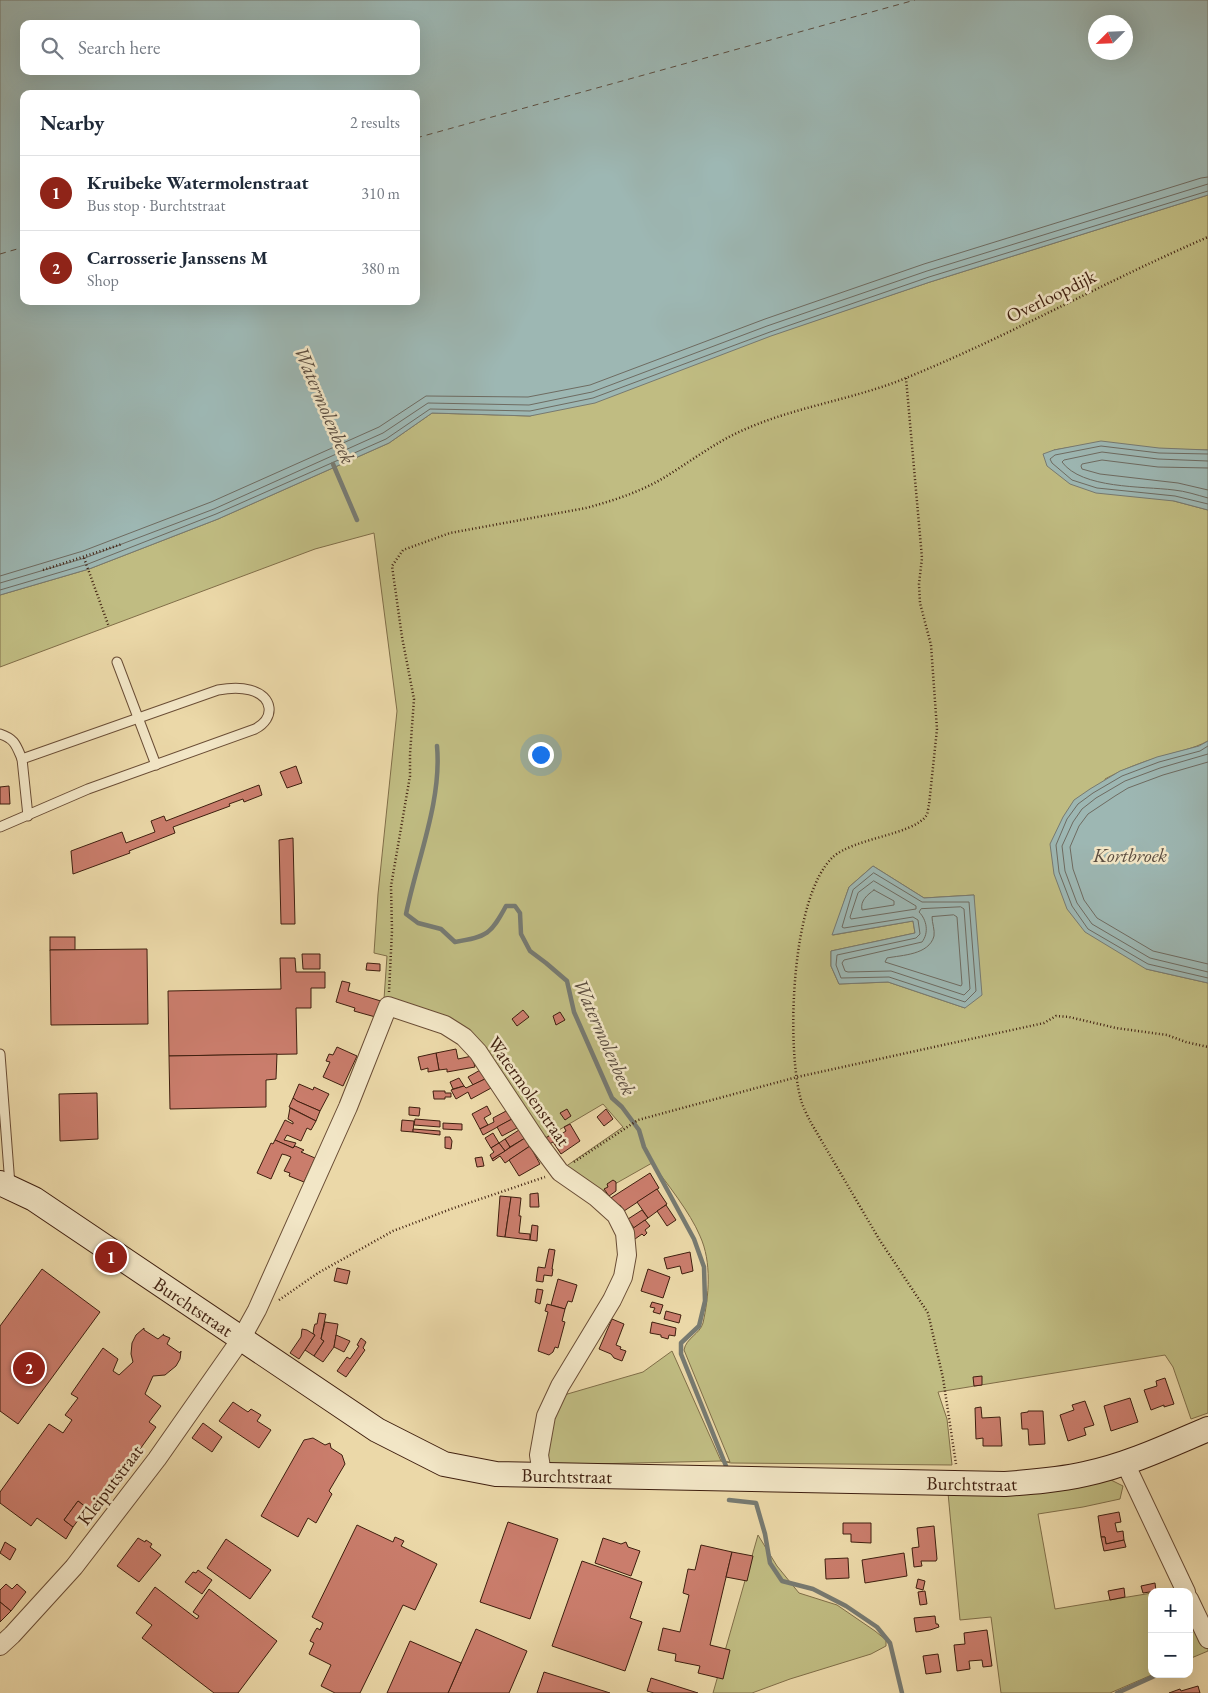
<!DOCTYPE html>
<meta charset="utf-8">
<style>
:root{--surface:#fff;--page:#f6f6f7;--text:#1f2937;--muted:#747a83;--line:#e0e1e3;--accent:#8f2418}
body{margin:0;font-family:"EB Garamond",serif;background:var(--page);color:var(--text)}
.controls{position:absolute;right:15px;bottom:15px;display:grid;overflow:hidden;border-radius:10px;box-shadow:0 5px 20px #0002}
.controls button{width:45px;height:45px;display:grid;place-items:center;padding:0;border:0;border-bottom:1px solid var(--line);background:var(--surface);color:var(--text);font:25px sans-serif}
.compass{position:absolute;left:1088px;top:15px;width:45px;height:45px;border-radius:50%;background:var(--surface);box-shadow:0 5px 20px #0002;rotate:246deg}
.you{position:absolute;left:540px;top:754px;width:18px;height:18px;margin:-12px;border:4px solid #fff;border-radius:50%;background:#1a73e8;box-shadow:0 0 0 8px #1a73e833}
.badge{display:grid;place-items:center;width:32px;height:32px;border-radius:50%;background:var(--accent);color:#fff;font-size:16px;font-weight:700}
.pin{position:absolute;translate:-50% -50%;border:2px solid #fff;box-shadow:0 1px 5px #0006}
.list{margin:0;padding:0;list-style:none}
h2{display:flex;justify-content:space-between;align-items:center;height:65px;margin:0;padding:0 20px;font-size:21px}
h2 small{font-size:16px;font-weight:400;color:var(--muted)}
.list li{display:grid;grid-template-columns:32px 1fr auto;gap:15px;align-items:center;box-sizing:border-box;height:75px;padding:0 20px;border-top:1px solid var(--line)}
.list b{display:block;font-size:19px;white-space:nowrap}
.list p{margin:0;font-size:16px;white-space:nowrap;color:var(--muted)}
.list em{font-size:16px;font-style:normal;color:var(--muted)}
.icon{flex:none;width:28px;height:28px;fill:none;stroke:currentColor;stroke-width:2;stroke-linecap:round;stroke-linejoin:round}
.map{position:relative;flex:none;width:1208px;height:1693px;overflow:hidden}
.search{position:absolute;background:var(--surface);box-shadow:0 5px 20px #0002;left:20px;top:20px;width:400px;height:55px;display:flex;align-items:center;gap:12px;box-sizing:border-box;padding:0 18px;border-radius:10px;color:var(--muted);font-size:19px}
.panel{position:absolute;background:var(--surface);box-shadow:0 5px 20px #0002;left:20px;top:90px;width:400px;height:215px;border-radius:10px}
.map>svg:first-child{display:block}
.green{fill:#c0bc82;stroke:#806e48;fill-rule:evenodd}
.water{fill:#9db7b3;stroke:#777a71;fill-rule:evenodd}
.lines{fill:none;stroke-linecap:round;stroke-linejoin:round}
.shore{stroke:#6e6b61;stroke-width:1}
.stream{stroke:#777a71;stroke-width:4.5}
.ferry{stroke:#5b4d40;stroke-width:1;stroke-dasharray:6 5;stroke-linecap:butt}
.building{fill:#ca7d6c;stroke:#3f1f0f}
.service-casing{stroke:#6a4d35;stroke-width:11}
.minor-casing{stroke:#6a4d35;stroke-width:20}
.secondary-casing{stroke:#3f1f0f;stroke-width:26}
.path{stroke:#3f1f0f;stroke-width:2.5;stroke-dasharray:1 2.5;stroke-linecap:butt}
.service{stroke:#f2e6c6;stroke-width:9}
.minor{stroke:#f2e6c6;stroke-width:18}
.secondary{stroke:#f2e6c6;stroke-width:24}
.labels{text-anchor:middle;dominant-baseline:central;stroke-width:5;stroke-linejoin:round;paint-order:stroke}
.street-label{font-size:19px;fill:#3f1f0f;stroke:#f2e6c6}
.water-label{font-size:20px;font-style:italic;fill:#5b4d40;stroke:#f2e6c6}
</style>
<div class="map">
<svg width="1208" height="1693" viewBox="0 0 1208 1693">
<rect width="100%" height="100%" fill="#ebd8a8"/>
<filter id="stains"><feTurbulence type="fractalNoise" baseFrequency=".004" numOctaves="4"/><feColorMatrix values="0 0 0 0 .2 0 0 0 0 .09 0 0 0 0 .02 0 0 0 .5 -.17"/></filter>
<radialGradient id="worn" r=".72"><stop offset=".6" stop-color="#630" stop-opacity="0"/><stop offset="1" stop-color="#630" stop-opacity=".3"/></radialGradient>
<!-- green -->
<g class="green">
<path d="M1208,195V450L1072,447L1054,450L1174,501L1208,510V741C1193,749 1176,752 1160,757C1141,762 1122,770 1105,779L1146,969L1208,983V1413L1191,1419L1173,1367L1165,1355L938,1392L947,1419L952,1465L731,1463L721,1461L548,1465L546,1447L552,1426L564,1395L643,1372L672,1351L721,1461L730,1462L684,1350C686,1338 700,1334 703,1323C709,1296 712,1262 700,1236C690,1212 667,1184 652,1163L599,1193L565,1167L623,1127L603,1104L542,1140L499,1068L479,1040L459,1023L405,1003L384,999L387,956L374,953L378,894L397,711L374,533L315,549L0,667V595L89,569L218,519L389,443L432,413L530,416L930,282ZM873,866L924,898L974,895L965,1008L888,982L839,984L831,966V951L915,933L913,921L833,935L849,887Z"/>
<polygon points="1107,1478 1123,1486 1120,1499 1083,1507 1038,1514 1055,1609 1152,1593 1152,1674 1154,1674 1110,1693 1001,1693 991,1617 960,1620 948,1493"/>
<polygon points="758,1535 777,1566 799,1593 837,1605 875,1631 886,1640 886,1646 871,1654 790,1679 752,1693 713,1693"/>
<polygon points="1189,1612 1208,1649 1208,1651 1189,1659"/>
</g>
<!-- water -->
<g class="water">
<path d="M0,0H1208V195L930,282L771,336L595,403L530,416L432,413L389,443L218,519L89,569L0,595ZM1126,22V52H1096V22ZM24,24H416V71H24ZM24,94H416V301H24Z"/>
<polygon points="1101,441 1159,448 1208,450 1208,510 1174,501 1096,493 1070,484 1047,466 1043,454 1054,450"/>
<polygon points="1208,741 1208,983 1146,969 1085,932 1067,909 1054,874 1050,844 1063,817 1074,800 1090,789 1120,771 1157,757 1199,746"/>
<polygon points="873,866 924,898 974,895 982,995 965,1008 888,982 839,984 831,966 831,951 915,933 913,921 832,935 849,887"/>
</g>
<g class="lines">
<!-- shore -->
<g class="shore">
<polyline points="1208,454 1159,453 1101,446 1055,455 1050,459 1052,463 1072,480 1097,488 1175,496 1208,504"/>
<path d="M1208,461L1158,459L1102,452L1064,460L1062,462C1082,489 1142,486 1174,490C1185,491 1197,495 1208,498"/>
<polyline points="1208,468 1158,467 1102,460 1082,464 1081,466 1082,469 1100,474 1178,483 1208,490"/>
<polyline points="0,576 83,551 211,502 379,427 426,396 528,397 590,385 765,319 924,264 1201,178 1208,177"/>
<polyline points="0,583 85,558 214,509 383,433 428,403 529,405 592,392 767,326 927,271 1208,184"/>
<polyline points="0,590 88,564 216,514 386,439 430,409 530,411 593,398 770,332 929,277 1208,191"/>
<polyline points="1208,746 1200,751 1159,762 1122,776 1093,793 1078,804 1067,819 1056,845 1059,872 1072,906 1088,929 1148,964 1208,978"/>
<polyline points="1208,754 1160,768 1125,781 1096,798 1082,809 1073,822 1062,846 1065,871 1077,903 1092,924 1150,958 1208,972"/>
<polyline points="1208,762 1163,775 1128,788 1115,796 1088,814 1079,826 1070,847 1073,869 1084,900 1097,918 1153,951 1208,964"/>
<polygon points="874,873 922,902 969,902 976,991 965,1002 889,977 841,978 836,965 837,955 916,938 920,934 918,920 913,917 844,928 842,927 853,890"/>
<polygon points="874,881 916,906 916,909 851,919 850,917 858,893"/>
<path d="M874,890L894,901V905L862,910C860,901 867,895 874,890Z"/>
<path d="M961,907L964,909L970,989L964,995L891,971L848,972L845,971L842,963L844,960L922,942C929,933 927,920 919,912L921,909Z"/>
<path d="M954,915L957,917L962,984L961,986L885,962L887,958C902,955 929,955 934,936C935,930 932,923 932,917Z"/>
</g>
<!-- stream -->
<g class="stream">
<polyline points="333,464 357,520"/>
<path d="M437,746C442,801 417,860 406,914L418,923L441,929L455,942C487,937 491,934 506,906H515L520,913L521,934L530,951L546,963L567,981L574,1012L612,1098L622,1107L639,1130L644,1147L694,1239L704,1267L705,1301L699,1326L681,1343V1354L726,1466"/>
<polyline points="729,1500 756,1503 765,1534 770,1563 782,1581 813,1589 846,1606 877,1627 890,1643 902,1693"/>
<polyline points="1117,1693 1159,1674"/>
</g>
<!-- ferry -->
<g class="ferry">
<polyline points="416,138 915,0"/>
<polyline points="0,254 24,247"/>
</g>
</g>
<!-- building -->
<g class="building">
<polygon points="296,766 302,783 287,788 280,772"/>
<polygon points="259,785 262,795 244,802 243,799 229,804 230,806 173,827 175,833 129,851 130,853 73,874 71,851 122,832 126,843 155,832 151,821 164,816 166,821"/>
<polygon points="9,786 10,804 0,804 0,787"/>
<polygon points="293,838 295,924 281,924 279,840"/>
<rect x="50" y="937" width="25" height="13"/>
<polygon points="147,949 148,1024 51,1025 50,950"/>
<polygon points="302,954 320,954 320,969 303,969"/>
<polygon points="280,958 295,958 296,972 325,972 325,988 311,988 311,1008 296,1008 297,1054 169,1056 168,991 281,989"/>
<polygon points="367,963 380,964 380,971 366,970"/>
<polygon points="342,981 350,983 348,991 384,1002 379,1018 354,1011 355,1008 336,1002"/>
<polygon points="523,1010 529,1017 517,1026 512,1019"/>
<polygon points="560,1012 565,1020 556,1025 553,1016"/>
<polygon points="337,1047 357,1056 343,1086 323,1077 330,1062 326,1061 329,1054 333,1055"/>
<polygon points="456,1049 458,1059 472,1056 475,1067 447,1072 447,1069 439,1070 436,1053"/>
<polygon points="436,1053 439,1070 428,1072 428,1068 421,1070 418,1057"/>
<polygon points="277,1054 276,1079 266,1080 266,1107 170,1109 169,1056"/>
<polygon points="482,1069 487,1078 473,1085 468,1077"/>
<polygon points="459,1078 464,1086 453,1089 450,1082"/>
<polygon points="487,1078 493,1087 471,1099 468,1092 456,1099 451,1090 464,1086 466,1088"/>
<polygon points="299,1084 313,1090 314,1087 329,1094 320,1111 297,1101 293,1098"/>
<polygon points="433,1091 445,1091 445,1093 451,1093 451,1097 445,1097 445,1099 434,1099"/>
<polygon points="97,1093 98,1139 60,1141 59,1094"/>
<polygon points="293,1098 297,1101 320,1111 316,1121 289,1107"/>
<polygon points="487,1106 491,1114 484,1118 488,1125 480,1129 472,1114"/>
<polygon points="409,1107 420,1108 419,1116 409,1115"/>
<polygon points="290,1108 316,1121 311,1130 307,1128 301,1141 287,1135 284,1140 296,1143 293,1148 275,1140 285,1120 293,1124 293,1122 288,1119"/>
<polygon points="567,1109 571,1116 565,1120 560,1113"/>
<polygon points="606,1109 613,1119 604,1126 597,1117"/>
<polygon points="508,1110 512,1119 483,1135 480,1129 494,1122 493,1118"/>
<polygon points="415,1119 440,1121 440,1127 414,1125"/>
<polygon points="512,1119 517,1128 502,1136 497,1127"/>
<polygon points="402,1120 414,1121 413,1132 401,1131"/>
<polygon points="443,1123 462,1124 462,1130 443,1129"/>
<polygon points="570,1124 580,1141 561,1154 553,1142 546,1146 542,1140 558,1131 560,1135 566,1131 564,1127"/>
<polygon points="413,1129 440,1131 440,1135 413,1132"/>
<polygon points="519,1130 525,1138 510,1147 505,1139"/>
<polygon points="493,1133 499,1143 491,1148 485,1138"/>
<polygon points="445,1137 450,1137 452,1141 451,1149 445,1148"/>
<polygon points="525,1138 530,1146 505,1163 500,1156 493,1161 492,1159"/>
<polygon points="505,1139 510,1147 505,1151 499,1143"/>
<polygon points="275,1140 293,1148 295,1146 304,1150 301,1152 315,1158 304,1182 289,1176 290,1173 284,1171 291,1157 286,1155 282,1154 271,1179 257,1173 271,1143 273,1144"/>
<polygon points="499,1143 505,1151 492,1159 490,1155 494,1152 491,1148"/>
<polygon points="530,1146 540,1164 519,1176 509,1160"/>
<polygon points="482,1157 484,1166 477,1167 475,1158"/>
<polygon points="650,1173 659,1188 624,1211 620,1205 613,1210 606,1201"/>
<polygon points="613,1180 616,1182 616,1191 609,1196 604,1189 608,1187 607,1184"/>
<polygon points="657,1189 667,1204 648,1218 637,1202"/>
<polygon points="538,1193 539,1207 530,1207 530,1194"/>
<polygon points="500,1196 511,1197 505,1237 497,1236"/>
<polygon points="511,1197 521,1198 519,1216 521,1216 519,1233 530,1234 530,1240 505,1237"/>
<polygon points="666,1205 676,1220 667,1226 657,1211"/>
<polygon points="642,1210 648,1218 634,1228 628,1219"/>
<polygon points="645,1220 650,1226 645,1230 647,1233 644,1236 642,1234 635,1239 629,1231"/>
<polygon points="532,1225 538,1226 537,1241 530,1240"/>
<polygon points="549,1249 555,1250 552,1269 553,1269 552,1276 544,1275 543,1282 536,1281 538,1267 545,1268"/>
<polygon points="690,1252 693,1271 682,1274 680,1266 667,1269 664,1258"/>
<polygon points="337,1268 350,1271 347,1284 334,1281"/>
<polygon points="42,1269 100,1312 18,1424 0,1411 0,1326"/>
<polygon points="648,1269 670,1277 663,1298 641,1291"/>
<polygon points="558,1279 577,1285 572,1302 568,1301 565,1309 551,1305"/>
<polygon points="537,1289 543,1290 540,1304 535,1302"/>
<polygon points="652,1302 663,1305 660,1314 653,1312 655,1308 650,1307"/>
<polygon points="547,1304 565,1309 562,1321 565,1322 558,1348 555,1347 553,1352 549,1355 538,1351 548,1312 545,1311"/>
<polygon points="666,1311 681,1315 679,1323 664,1319"/>
<polygon points="319,1313 326,1314 321,1339 324,1341 314,1356 305,1350 315,1335 313,1334 314,1327 315,1324 317,1324"/>
<polygon points="612,1319 624,1324 616,1345 621,1347 620,1349 626,1351 622,1361 614,1358 611,1354 599,1349"/>
<polygon points="325,1322 338,1324 334,1347 323,1362 314,1356 324,1341 321,1339"/>
<polygon points="652,1322 676,1328 675,1336 669,1335 668,1339 661,1337 661,1335 650,1333"/>
<polygon points="144,1328 144,1330 158,1339 164,1334 163,1335 170,1338 167,1344 180,1353 181,1351 180,1359 176,1366 165,1375 153,1376 145,1394 161,1406 149,1422 156,1427 94,1513 78,1501 64,1520 73,1527 66,1539 37,1518 31,1526 0,1503 0,1492 49,1424 63,1433 72,1420 65,1415 78,1398 71,1394 103,1348 118,1359 113,1371 119,1375 133,1362 131,1354 132,1343 136,1335"/>
<polygon points="302,1329 307,1330 315,1335 299,1359 290,1353 301,1337"/>
<polygon points="336,1335 350,1341 344,1352 334,1347"/>
<polygon points="361,1338 366,1342 363,1348 365,1350 346,1377 337,1371 347,1357 350,1359 359,1346 357,1345"/>
<polygon points="982,1376 982,1385 974,1386 973,1377"/>
<polygon points="1165,1378 1174,1404 1164,1407 1164,1405 1151,1410 1144,1390 1157,1386 1156,1381"/>
<polygon points="1130,1398 1138,1422 1111,1431 1104,1406"/>
<polygon points="1085,1401 1094,1425 1084,1428 1086,1435 1068,1441 1060,1415 1074,1410 1072,1405"/>
<polygon points="233,1402 248,1412 251,1409 261,1415 257,1421 271,1430 259,1448 219,1421"/>
<polygon points="981,1407 982,1418 1000,1417 1002,1446 983,1446 983,1438 976,1439 975,1408"/>
<polygon points="1028,1411 1043,1411 1045,1444 1029,1445 1028,1429 1022,1429 1021,1413 1028,1412"/>
<polygon points="203,1423 222,1437 212,1452 192,1438"/>
<polygon points="313,1438 325,1445 330,1443 331,1448 342,1455 345,1464 329,1491 332,1494 316,1523 308,1518 298,1537 261,1516 304,1440"/>
<polygon points="78,1501 87,1508 73,1527 64,1520"/>
<polygon points="1119,1512 1121,1522 1115,1523 1117,1532 1123,1531 1124,1540 1106,1544 1105,1537 1101,1537 1098,1516"/>
<polygon points="508,1522 558,1539 530,1619 480,1602"/>
<polygon points="843,1523 871,1523 871,1543 851,1542 851,1534 843,1534"/>
<polygon points="357,1525 393,1542 395,1537 404,1541 401,1546 437,1564 415,1610 403,1605 360,1693 335,1693 321,1686 331,1665 309,1654 314,1643 310,1641 315,1631 317,1628 320,1630 323,1623 312,1617"/>
<polygon points="934,1526 937,1559 936,1561 921,1561 922,1566 914,1567 912,1548 919,1547 917,1528"/>
<polygon points="1101,1537 1105,1537 1106,1544 1124,1540 1126,1547 1104,1551"/>
<polygon points="138,1538 145,1542 146,1540 152,1544 150,1547 161,1555 139,1582 117,1566"/>
<polygon points="603,1538 621,1544 626,1542 628,1547 640,1551 631,1576 595,1563"/>
<polygon points="226,1539 271,1570 250,1599 207,1568"/>
<polygon points="5,1542 16,1549 10,1560 0,1553"/>
<polygon points="701,1545 732,1552 710,1645 730,1650 723,1679 698,1673 700,1666 675,1661 676,1654 658,1650 663,1628 680,1632 689,1595 683,1593 688,1569 695,1570"/>
<polygon points="732,1552 753,1556 747,1581 726,1577"/>
<polygon points="904,1553 907,1576 865,1583 862,1560"/>
<polygon points="848,1558 849,1578 826,1579 825,1559"/>
<polygon points="582,1561 642,1582 630,1618 642,1622 625,1671 552,1646"/>
<polygon points="198,1570 212,1580 202,1594 185,1582 193,1572 196,1573"/>
<polygon points="918,1579 925,1581 923,1590 916,1588"/>
<polygon points="1155,1583 1156,1591 1143,1593 1141,1586"/>
<polygon points="6,1584 12,1589 17,1584 26,1592 11,1611 0,1602 0,1590"/>
<polygon points="155,1587 197,1619 199,1616 193,1612 209,1589 277,1641 238,1693 214,1693 142,1638 152,1625 136,1613"/>
<polygon points="1124,1588 1125,1597 1110,1600 1108,1591"/>
<polygon points="925,1591 927,1604 920,1605 918,1592"/>
<polygon points="0,1602 11,1611 0,1622"/>
<polygon points="935,1616 936,1624 938,1624 939,1627 930,1630 916,1632 914,1618"/>
<polygon points="476,1629 527,1651 509,1693 448,1693"/>
<polygon points="987,1630 992,1666 983,1667 982,1660 969,1661 970,1669 957,1671 954,1645 965,1644 964,1633"/>
<polygon points="410,1641 461,1663 448,1693 387,1693"/>
<polygon points="938,1654 941,1672 926,1674 923,1656"/>
<polygon points="544,1672 610,1693 537,1693"/>
<polygon points="651,1678 698,1693 654,1693 647,1691"/>
<polygon points="1198,1686 1200,1693 1169,1693 1180,1689 1181,1691"/>
</g>
<g class="lines">
<!-- service casing -->
<g class="service-casing">
<g id="service">
<polyline points="117,662 156,765"/>
<path d="M0,734C15,739 16,745 22,759"/>
<path d="M0,827L88,789L255,729C276,718 273,696 250,690C239,687 229,688 218,690L22,759L28,816"/>
<polyline points="0,1054 10,1185"/>
</g>
</g>
<!-- minor casing -->
<g class="minor-casing">
<g id="minor">
<polyline points="1125,1463 1186,1592"/>
<polyline points="1189,1599 1208,1639"/>
<polyline points="0,1646 12,1635 74,1567 157,1459 241,1339 257,1310 348,1107 388,1006 445,1025 464,1037 478,1052 537,1141 560,1172 596,1197 616,1215 625,1233 627,1255 623,1277 612,1300 560,1386 546,1416 539,1455 542,1474"/>
</g>
</g>
<!-- secondary casing -->
<g class="secondary-casing">
<g id="secondary">
<path id="s1" d="M0,1183L34,1199L377,1430L444,1464L496,1474L1005,1484C1032,1482 1059,1480 1085,1474C1128,1465 1168,1446 1208,1429"/>
</g>
</g>
<!-- path -->
<g class="path">
<path d="M906,378L922,558L919,584L920,603L931,645L937,729L929,805C928,808 928,814 926,816C912,835 854,838 833,857C791,896 786,1047 801,1100C803,1107 807,1115 810,1121L879,1239L928,1313L943,1378L956,1464"/>
<polyline points="84,558 109,627"/>
<polyline points="43,570 122,544"/>
<path d="M389,992L392,931L391,886L410,776V754L414,699L402,637L392,566L403,550L450,533L586,508C612,501 637,493 660,480C689,463 716,441 748,428C799,406 855,399 906,378C1009,336 1106,281 1208,237"/>
<polyline points="574,1162 638,1120 797,1077 1044,1023 1056,1016 1069,1017 1116,1028 1167,1035 1186,1042 1208,1047"/>
<polyline points="279,1300 318,1273 393,1231 451,1209 545,1177"/>
</g>
<!-- service -->
<use href="#service" class="service"/>
<!-- minor -->
<use href="#minor" class="minor"/>
<!-- secondary -->
<use href="#secondary" class="secondary"/>
</g>
<g class="labels">
<!-- street labels -->
<g class="street-label">
<text transform="translate(1051 296) rotate(-26)">Overloopdijk</text>
<text transform="translate(529 1091) rotate(55)">Watermolenstraat</text>
<text stroke="none"><textPath href="#s1" startOffset="230">Burchtstraat</textPath></text>
<text stroke="none"><textPath href="#s1" startOffset="650">Burchtstraat</textPath></text>
<text stroke="none"><textPath href="#s1" startOffset="1055">Burchtstraat</textPath></text>
<text transform="translate(110 1485) rotate(-53)">Kleiputstraat</text>
</g>
<!-- water labels -->
<g class="water-label">
<text transform="translate(325 405) rotate(67)">Watermolenbeek</text>
<text x="1130" y="855">Kortbroek</text>
<text transform="translate(605 1037) rotate(66)">Watermolenbeek</text>
</g>
</g>
<rect width="100%" height="100%" filter="url(#stains)"/>
<rect width="100%" height="100%" fill="url(#worn)"/>
</svg>
<div class="controls">
<button>+</button>
<button>−</button>
</div>
<svg class="compass" viewBox="-18 -18 36 36"><path d="M0-13l5 13h-10z" fill="#e53935"/><path d="M0 13l5-13h-10z" fill="#747a83"/></svg>
<div class="you"></div>
<div class="pin badge" style="left:111px;top:1257px">1</div>
<div class="pin badge" style="left:29px;top:1368px">2</div>
<div class="search"><svg class="icon" aria-label="search" viewBox="0 0 24 24"><circle cx="10" cy="10" r="6"/><path d="M15 15l6 6"/></svg>Search here</div>
<section class="panel">
<h2>Nearby<small>2 results</small></h2>
<ul class="list">
<li><span class="badge">1</span><div><b>Kruibeke Watermolenstraat</b><p>Bus stop · Burchtstraat</p></div><em>310 m</em></li>
<li><span class="badge">2</span><div><b>Carrosserie Janssens M</b><p>Shop</p></div><em>380 m</em></li>
</ul>
</section>
</div>
